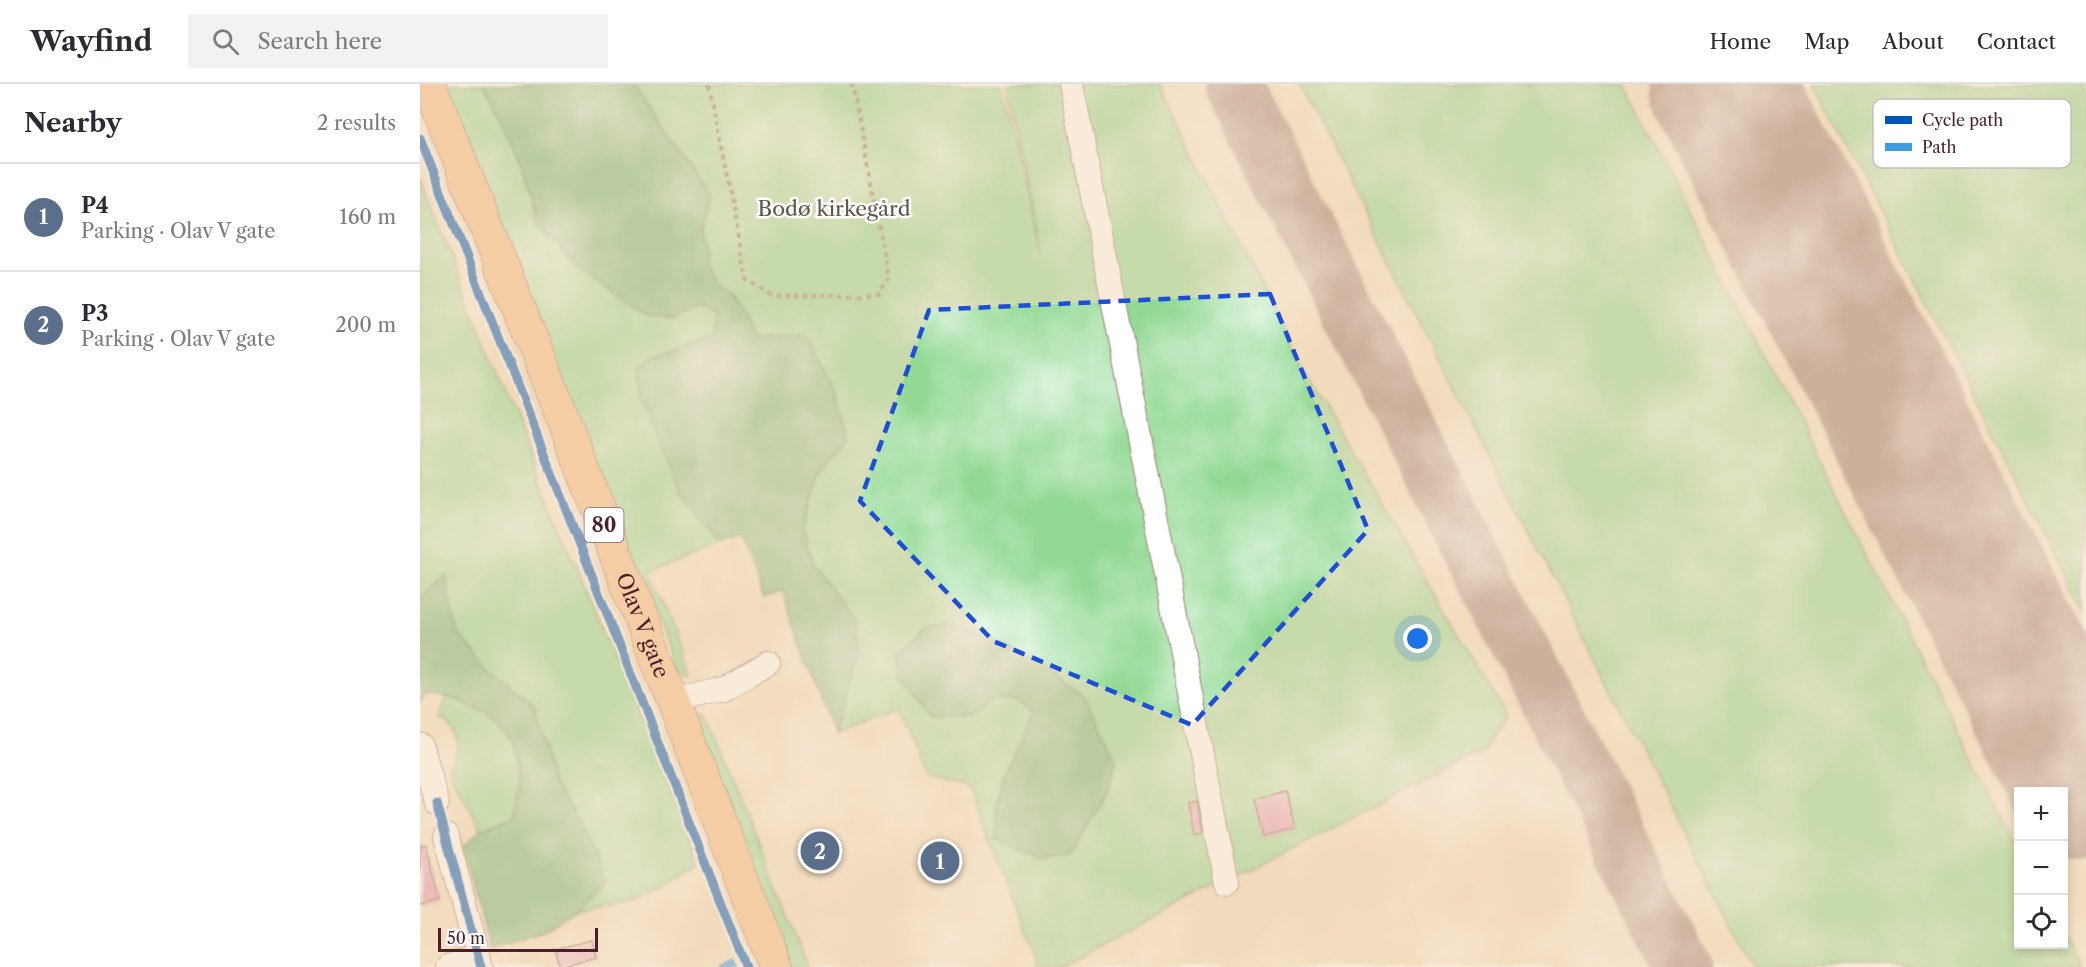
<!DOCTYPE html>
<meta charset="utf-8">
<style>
:root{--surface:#fff;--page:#f2f2f3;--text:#2b2b33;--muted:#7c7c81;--line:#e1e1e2;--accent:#1f6fb2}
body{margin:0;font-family:"Libre Caslon Text",serif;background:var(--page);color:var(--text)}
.controls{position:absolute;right:18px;bottom:18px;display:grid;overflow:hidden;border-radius:0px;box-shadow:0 3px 9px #0003}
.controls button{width:54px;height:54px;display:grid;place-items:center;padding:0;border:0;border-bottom:2px solid var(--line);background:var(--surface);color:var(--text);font:30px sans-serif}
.scale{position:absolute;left:18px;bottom:15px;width:160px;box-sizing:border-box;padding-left:6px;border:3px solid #4a1f2b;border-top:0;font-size:16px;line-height:21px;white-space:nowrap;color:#4a1f2b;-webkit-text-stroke:4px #fff;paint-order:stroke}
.you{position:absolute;left:998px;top:555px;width:21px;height:21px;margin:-15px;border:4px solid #fff;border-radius:50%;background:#1a73e8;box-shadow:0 0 0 9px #1a73e833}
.badge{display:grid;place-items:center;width:39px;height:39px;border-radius:50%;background:var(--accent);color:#fff;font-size:20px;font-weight:700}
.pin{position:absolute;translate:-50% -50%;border:3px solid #fff;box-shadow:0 2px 6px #0006}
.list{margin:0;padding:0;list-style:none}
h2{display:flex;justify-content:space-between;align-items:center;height:78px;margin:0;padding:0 24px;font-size:26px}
h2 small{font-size:20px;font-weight:400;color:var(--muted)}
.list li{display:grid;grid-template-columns:39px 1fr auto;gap:18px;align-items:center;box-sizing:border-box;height:108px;padding:0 24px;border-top:2px solid var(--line)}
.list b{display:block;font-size:22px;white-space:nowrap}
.list p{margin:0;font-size:20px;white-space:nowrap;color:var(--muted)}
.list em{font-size:20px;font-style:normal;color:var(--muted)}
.icon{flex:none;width:33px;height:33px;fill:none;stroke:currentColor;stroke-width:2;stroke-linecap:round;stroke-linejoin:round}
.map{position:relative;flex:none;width:1666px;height:883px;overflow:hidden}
header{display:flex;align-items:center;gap:36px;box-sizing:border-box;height:84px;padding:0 30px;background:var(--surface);border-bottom:2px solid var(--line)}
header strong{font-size:28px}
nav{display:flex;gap:33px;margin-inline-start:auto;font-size:21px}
.search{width:420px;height:54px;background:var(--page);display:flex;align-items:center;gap:15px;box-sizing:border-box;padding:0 21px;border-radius:0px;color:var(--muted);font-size:22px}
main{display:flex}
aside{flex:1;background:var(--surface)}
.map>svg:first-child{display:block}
.green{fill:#92d993;stroke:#6e7c5f;stroke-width:1.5}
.forest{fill:#75b97d;stroke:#606c54;stroke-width:1.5}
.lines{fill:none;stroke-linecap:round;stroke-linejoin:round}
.taxiway{stroke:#9e7d74;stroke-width:57}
.runway{stroke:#9e7d74;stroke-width:144}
.building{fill:#e495b5}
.minor-casing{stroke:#9e7d74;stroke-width:26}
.highway-casing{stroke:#9e7d74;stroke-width:35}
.path{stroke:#9e7d74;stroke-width:4;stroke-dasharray:4.5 4.5;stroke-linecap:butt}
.minor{stroke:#fff;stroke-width:24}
.highway{stroke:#f9bc8a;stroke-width:33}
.quiet{stroke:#409be1;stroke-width:8;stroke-dasharray:15 8;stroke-linecap:butt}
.cycleway-casing{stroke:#fff;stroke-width:13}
.cycleway{stroke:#0057b8;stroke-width:9}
.marked{fill:none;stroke:#1d4ed8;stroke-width:4.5;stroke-dasharray:12 8;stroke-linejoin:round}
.labels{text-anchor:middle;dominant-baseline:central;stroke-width:5;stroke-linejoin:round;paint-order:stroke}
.shield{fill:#fff;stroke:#80626b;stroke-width:1.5}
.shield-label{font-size:20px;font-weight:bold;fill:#4a1f2b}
.park-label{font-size:21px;fill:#60574a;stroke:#fff}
.street-label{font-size:21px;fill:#4a1f2b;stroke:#fff}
.key{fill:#fff;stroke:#c9bcbf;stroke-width:1.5}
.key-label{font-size:16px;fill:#4a1f2b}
</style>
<header>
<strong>Wayfind</strong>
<div class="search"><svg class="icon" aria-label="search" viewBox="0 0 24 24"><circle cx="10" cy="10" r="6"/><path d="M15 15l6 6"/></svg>Search here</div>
<nav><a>Home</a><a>Map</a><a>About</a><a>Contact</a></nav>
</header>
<main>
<aside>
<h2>Nearby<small>2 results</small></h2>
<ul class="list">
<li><span class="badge" style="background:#5c6f8a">1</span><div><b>P4</b><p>Parking · Olav V gate</p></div><em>160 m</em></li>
<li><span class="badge" style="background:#5c6f8a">2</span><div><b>P3</b><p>Parking · Olav V gate</p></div><em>200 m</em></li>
</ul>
</aside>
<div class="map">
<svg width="1666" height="883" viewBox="0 0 1666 883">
<rect width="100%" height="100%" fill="#fff"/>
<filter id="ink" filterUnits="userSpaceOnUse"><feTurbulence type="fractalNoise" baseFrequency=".0167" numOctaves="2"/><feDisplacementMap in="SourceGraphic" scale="12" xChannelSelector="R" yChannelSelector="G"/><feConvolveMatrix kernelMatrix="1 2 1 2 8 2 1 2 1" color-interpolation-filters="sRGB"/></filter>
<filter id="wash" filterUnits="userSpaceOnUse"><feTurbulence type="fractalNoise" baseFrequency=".008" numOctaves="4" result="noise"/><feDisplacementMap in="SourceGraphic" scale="24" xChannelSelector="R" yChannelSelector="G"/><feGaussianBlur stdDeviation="1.35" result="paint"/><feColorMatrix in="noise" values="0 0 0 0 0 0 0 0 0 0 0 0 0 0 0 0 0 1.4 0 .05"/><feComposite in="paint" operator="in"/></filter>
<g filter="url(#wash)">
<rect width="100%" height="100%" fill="#f2dbbc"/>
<!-- green -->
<g class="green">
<polygon points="20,0 63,0 76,21 100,74 118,138 253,235 276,223 293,232 292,254 266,263 261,408 301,461 230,487 272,591 267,591 256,582"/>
<polygon points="213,0 582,0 621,170 587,0 740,0 888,294 1086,631 1069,656 1065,667 640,883 618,883 614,865 606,849 550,704 506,693 479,624 413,650 439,567 435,536 393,481 382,446 401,387 429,352 416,308 387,251 331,256 319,230 308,211 292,199 280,179 283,166 280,146 290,112"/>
<polygon points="879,0 1206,0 1598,764 1598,860 1644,860 1644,851 1660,883 1333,883"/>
<polygon points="1394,0 1666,0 1666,527"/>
<polygon points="0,93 111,373 279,778 249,800 214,818 156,826 185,798 165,750 133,698 115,623 73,587 37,549 26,492 0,516"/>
<path d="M27,613L37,615L76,634L93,656L100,696L94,732L61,745L29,686C41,664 44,645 19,633Z"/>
<polygon points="284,630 287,630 388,883 371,883 281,646 281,635"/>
</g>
<!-- forest -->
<g class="forest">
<polygon points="64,0 213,0 290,112 280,146 283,166 280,179 292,199 307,211 319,230 331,255 387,251 416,307 429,352 401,387 382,446 393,481 435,536 439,567 413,650 363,507 344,514 321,454 301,461 261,408 238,359 221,313 219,284 232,272 266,263 292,254 293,232 276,223 253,235 227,232 157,184 118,138 100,74 76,21"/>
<polygon points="26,492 37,549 73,587 115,623 133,698 165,750 185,798 156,826 125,846 70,865 43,763 61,745 94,732 100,696 93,656 76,634 37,615 6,610 0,618 0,516"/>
<polygon points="526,542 551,546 597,570 664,611 697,676 687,708 650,772 621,775 577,755 576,722 584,689 614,628 598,617 574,616 550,633 510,633 483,589 480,568 506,544"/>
</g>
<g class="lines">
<!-- taxiway -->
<polyline class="taxiway" points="813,0 1264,883"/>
<!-- runway -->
<polyline class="runway" points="1304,0 1666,705"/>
</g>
<g id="blocks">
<!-- building -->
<g class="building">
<polygon points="865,707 875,745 843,753 834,715"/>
<polygon points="777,717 783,749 774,751 768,719"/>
<polygon points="6,761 20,817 0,822 0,762"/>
<polygon points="172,856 176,873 140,882 135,865"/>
</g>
</g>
</g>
<g filter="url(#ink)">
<use href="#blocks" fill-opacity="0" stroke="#9e7d74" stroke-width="1.5"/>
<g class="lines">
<!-- minor casing -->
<g class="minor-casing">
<g id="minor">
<polyline points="651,0 807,798"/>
<polyline points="252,618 304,605 348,579"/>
<polyline points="0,661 17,719"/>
<polyline points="26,752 61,883"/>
<polyline points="28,883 58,872"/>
</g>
</g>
<!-- highway casing -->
<g class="highway-casing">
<g id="highway">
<path id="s1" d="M9,0L148,347L356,883"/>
</g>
</g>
<!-- path -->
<polyline class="path" points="289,0 327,196 352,212 459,210 469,195 432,0"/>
<!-- minor -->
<use href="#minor" class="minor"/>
<!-- highway -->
<use href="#highway" class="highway"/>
<!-- quiet -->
<polyline class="quiet" points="299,883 322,873"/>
<!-- cycleway casing -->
<g class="cycleway-casing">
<g id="cycleway">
<polyline points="0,54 326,883"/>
<polyline points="17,719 61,883"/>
</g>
</g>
<!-- cycleway -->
<use href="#cycleway" class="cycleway"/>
</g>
</g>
<!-- marked area -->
<path d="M0 0H1666V883H0ZM850,210L948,446L772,641L573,557L440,417L509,226Z" fill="#f2dbbc" fill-opacity=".55" fill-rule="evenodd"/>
<path class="marked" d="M850,210L948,446L772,641L573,557L440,417L509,226Z"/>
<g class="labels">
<!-- shield labels -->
<rect class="shield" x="164.5" y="424" width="39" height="34" rx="4.5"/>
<g class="shield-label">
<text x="184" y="441">80</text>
</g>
<!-- park labels -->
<g class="park-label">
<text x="414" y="124">Bodø kirkegård</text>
</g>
<!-- street labels -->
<g class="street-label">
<text stroke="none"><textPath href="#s1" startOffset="582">Olav V gate</textPath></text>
</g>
</g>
<!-- legend -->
<rect x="1453" y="15" width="198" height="69" rx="9" class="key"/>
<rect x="1465" y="32" width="27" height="8" fill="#0057b8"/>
<rect x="1465" y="59" width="27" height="8" fill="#409be1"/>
<g class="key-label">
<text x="1502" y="42">Cycle path</text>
<text x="1502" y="69">Path</text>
</g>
</svg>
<div class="controls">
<button>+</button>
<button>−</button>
<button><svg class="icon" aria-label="locate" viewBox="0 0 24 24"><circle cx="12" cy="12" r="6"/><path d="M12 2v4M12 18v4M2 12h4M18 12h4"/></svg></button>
</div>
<div class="scale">50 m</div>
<div class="you"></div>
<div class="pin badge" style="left:520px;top:777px;background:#5c6f8a">1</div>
<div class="pin badge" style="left:400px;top:767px;background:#5c6f8a">2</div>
</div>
</main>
